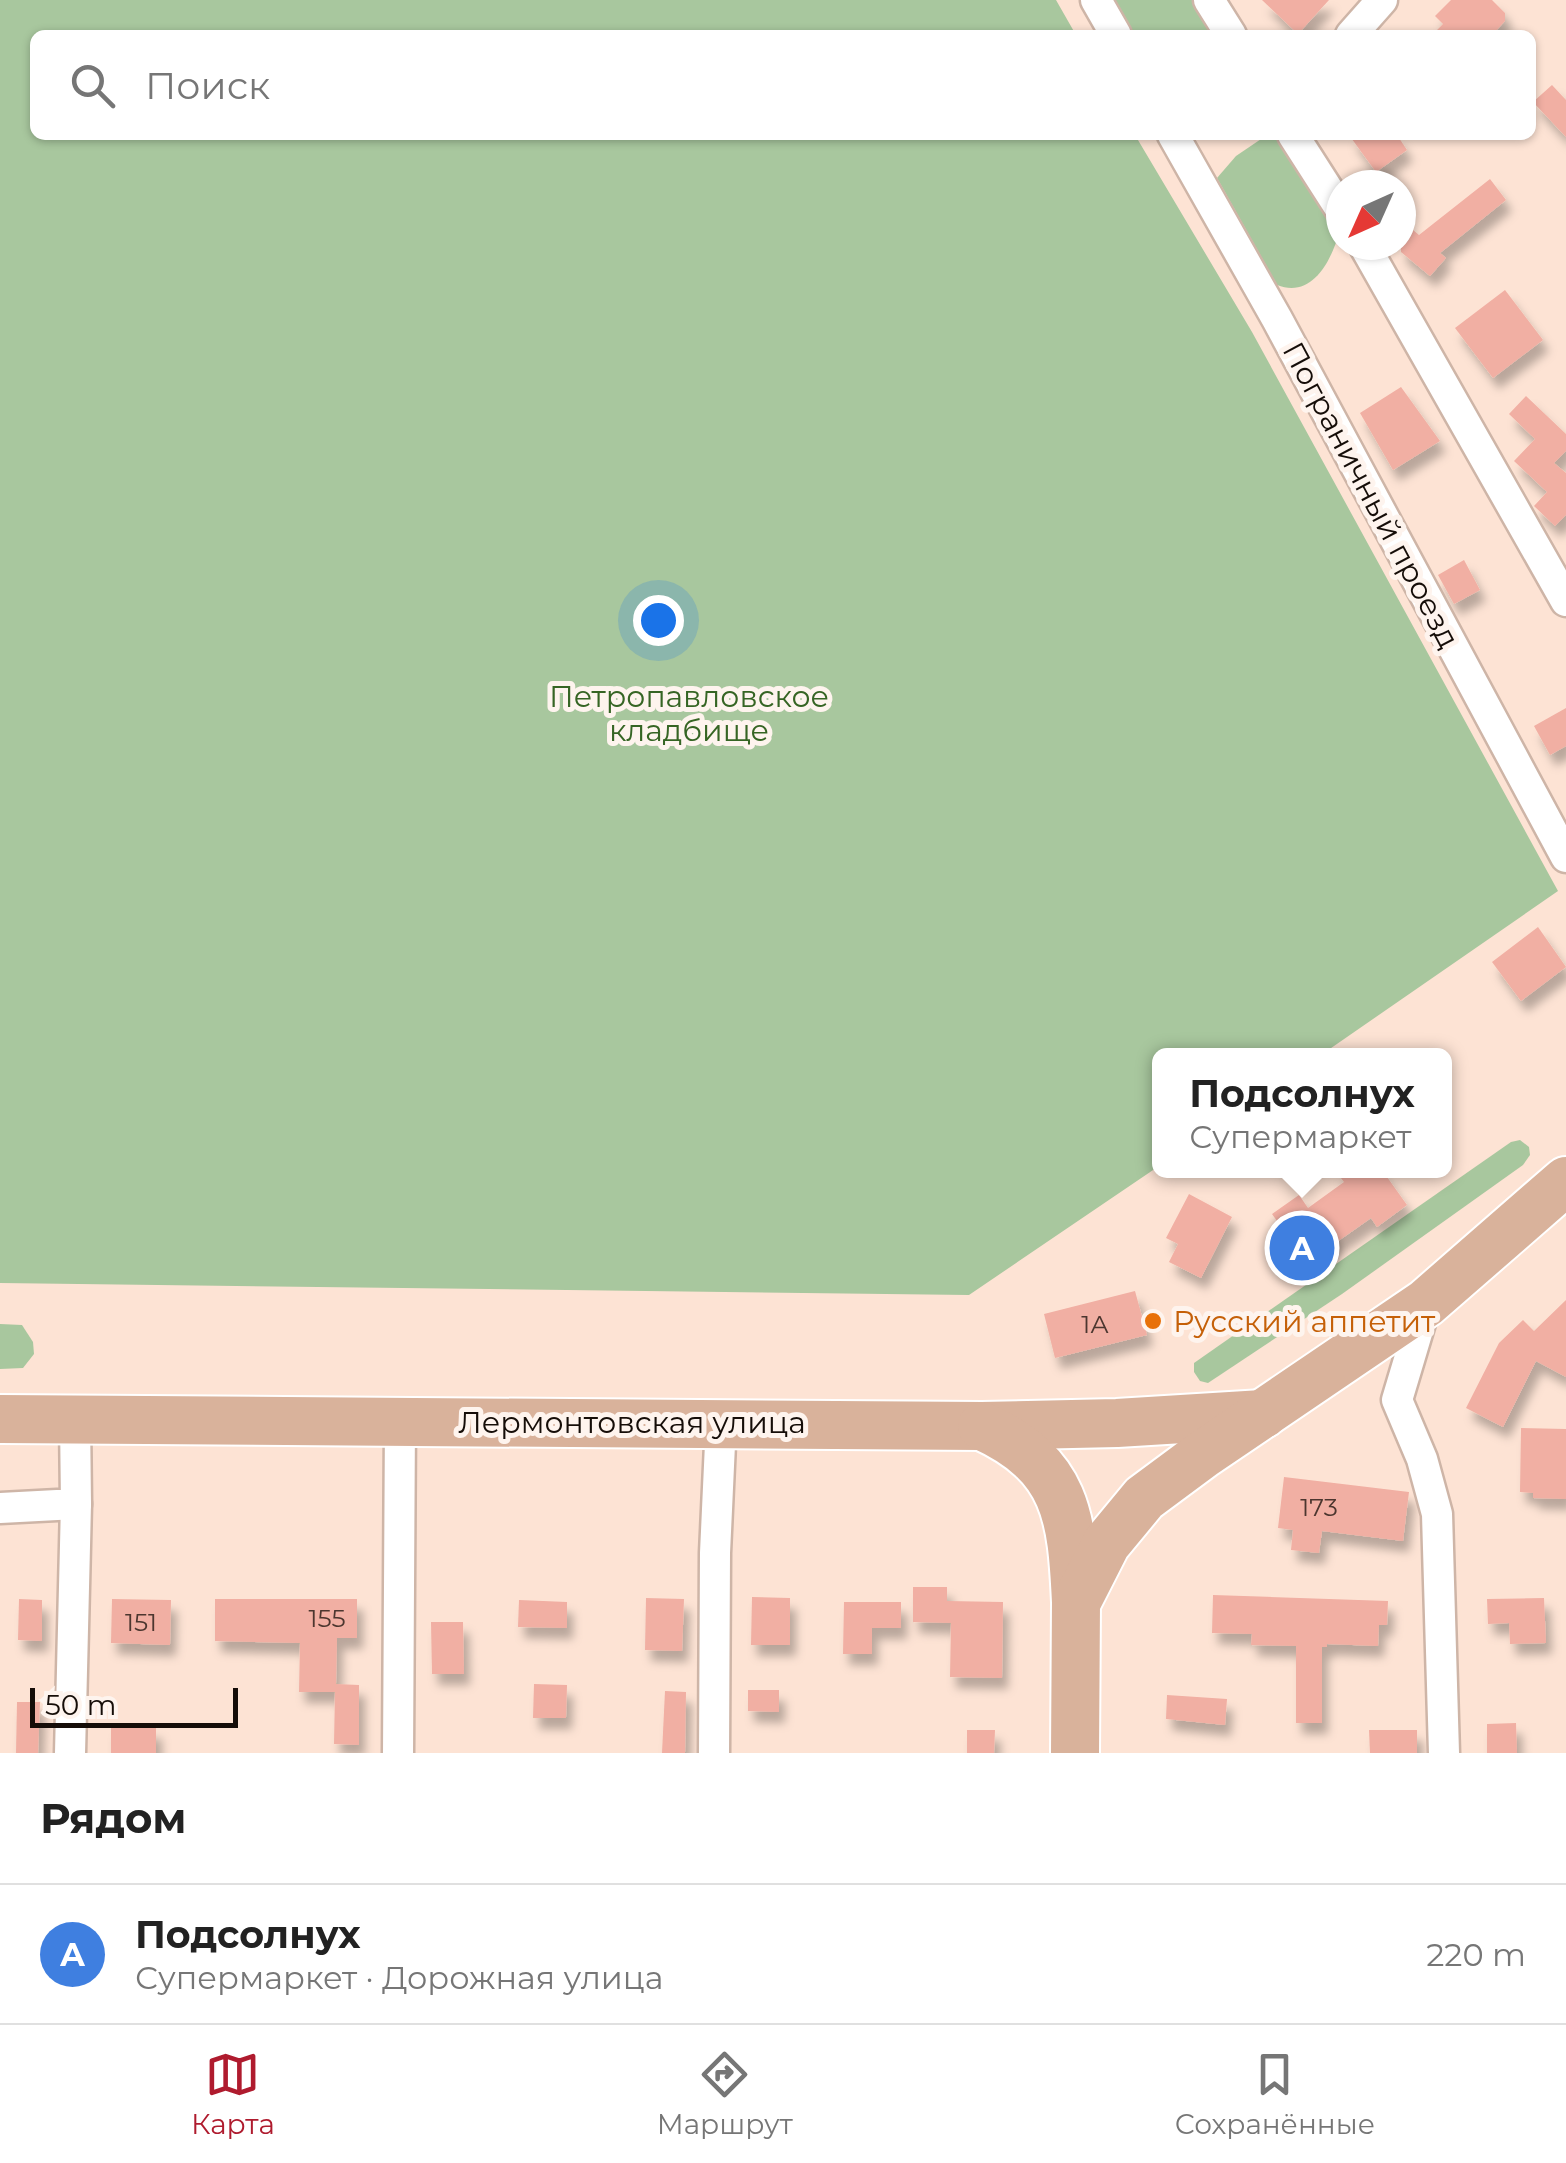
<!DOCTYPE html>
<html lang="ru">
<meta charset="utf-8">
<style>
:root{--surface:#fff;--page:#f6f6f6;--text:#222;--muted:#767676;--line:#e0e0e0;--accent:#af1b2e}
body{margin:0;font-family:Montserrat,sans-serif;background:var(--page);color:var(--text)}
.compass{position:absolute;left:1326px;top:170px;width:90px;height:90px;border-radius:50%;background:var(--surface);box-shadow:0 2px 8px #0004;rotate:225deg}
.scale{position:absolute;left:30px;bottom:25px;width:208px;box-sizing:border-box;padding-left:10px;border:5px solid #150d08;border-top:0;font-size:28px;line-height:35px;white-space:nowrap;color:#150d08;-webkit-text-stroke:8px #fef4ee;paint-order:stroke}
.you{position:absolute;left:658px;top:620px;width:35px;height:35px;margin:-25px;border:8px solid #fff;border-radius:50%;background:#1a73e8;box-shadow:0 0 0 15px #1a73e833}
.badge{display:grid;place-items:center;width:65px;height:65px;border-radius:50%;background:var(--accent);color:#fff;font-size:32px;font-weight:700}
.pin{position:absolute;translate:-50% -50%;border:5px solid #fff;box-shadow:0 2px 10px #0006}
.popup{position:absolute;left:1152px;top:1048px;width:300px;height:130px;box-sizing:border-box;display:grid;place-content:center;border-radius:15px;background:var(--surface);filter:drop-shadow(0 2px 8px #0005);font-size:32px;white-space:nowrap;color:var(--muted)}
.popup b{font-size:38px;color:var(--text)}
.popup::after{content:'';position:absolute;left:50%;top:100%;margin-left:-20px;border:20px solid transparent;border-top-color:var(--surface)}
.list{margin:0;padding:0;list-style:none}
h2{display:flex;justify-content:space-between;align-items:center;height:130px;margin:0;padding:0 40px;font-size:42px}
h2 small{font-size:32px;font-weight:400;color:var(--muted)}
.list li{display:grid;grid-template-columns:65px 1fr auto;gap:30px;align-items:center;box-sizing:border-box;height:140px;padding:0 40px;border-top:2px solid var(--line)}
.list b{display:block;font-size:38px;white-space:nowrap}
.list p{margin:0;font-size:32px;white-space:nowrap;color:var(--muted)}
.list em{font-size:32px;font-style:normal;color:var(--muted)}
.icon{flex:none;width:55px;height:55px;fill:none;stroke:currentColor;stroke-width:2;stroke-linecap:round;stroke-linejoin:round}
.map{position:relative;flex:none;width:1566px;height:1753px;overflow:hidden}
.search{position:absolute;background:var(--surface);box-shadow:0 2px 8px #0004;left:30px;right:30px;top:30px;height:110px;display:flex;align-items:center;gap:25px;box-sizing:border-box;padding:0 35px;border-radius:15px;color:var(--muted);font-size:38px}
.sheet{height:270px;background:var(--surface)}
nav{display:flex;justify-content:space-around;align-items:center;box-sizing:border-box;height:140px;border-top:2px solid var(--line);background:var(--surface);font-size:28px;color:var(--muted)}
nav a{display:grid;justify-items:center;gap:5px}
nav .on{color:var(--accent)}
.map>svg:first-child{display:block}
.green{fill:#a8c79e}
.building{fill:#f1afa3;filter:url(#shadow)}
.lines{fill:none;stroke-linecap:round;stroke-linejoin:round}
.minor-casing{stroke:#ceb5a7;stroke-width:35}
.primary-casing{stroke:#fff;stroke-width:52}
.minor{stroke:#fff;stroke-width:30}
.primary{stroke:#d9b29b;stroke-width:48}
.food-dot{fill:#e8710a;stroke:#fef4ee;stroke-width:4}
.labels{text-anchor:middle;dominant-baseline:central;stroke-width:10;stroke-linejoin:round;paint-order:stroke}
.number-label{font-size:25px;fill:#4c362f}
.street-label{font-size:30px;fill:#150d08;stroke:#fef4ee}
.park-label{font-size:30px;fill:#366524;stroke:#fef4ee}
.food-label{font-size:30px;fill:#c56008;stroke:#fef4ee;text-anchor:start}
</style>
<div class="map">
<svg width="1566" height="1753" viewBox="0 0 1566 1753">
<defs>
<filter id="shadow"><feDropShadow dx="6" dy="11" stdDeviation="5" flood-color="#0004"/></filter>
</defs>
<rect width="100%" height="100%" fill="#fde3d4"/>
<!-- green -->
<g class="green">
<polygon points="0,0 1056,0 1076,35 35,35 35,135 1135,135 1252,332 1558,891 1321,1055 1160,1056 1159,1166 969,1295 0,1283"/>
<polygon points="1112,0 1193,0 1214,35 1132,35"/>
<path d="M1267,135L1278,136L1319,195L1339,233C1331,262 1311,299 1277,285L1217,178L1236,156Z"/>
<polygon points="1520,1140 1529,1147 1530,1155 1523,1165 1342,1294 1208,1383 1200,1381 1194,1372 1194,1363 1511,1142"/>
<polygon points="0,1324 22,1325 33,1342 34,1354 23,1368 0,1369"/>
</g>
<!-- building -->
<g class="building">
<polygon points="1262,0 1329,0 1298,34"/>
<polygon points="1451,0 1492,0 1505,13 1505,21 1492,35 1432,35 1443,24 1435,16"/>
<polygon points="1552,85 1566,100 1566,137 1533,102"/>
<polygon points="1349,135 1397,135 1407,150 1376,172"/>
<polygon points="1490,179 1506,200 1440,253 1446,258 1430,276 1401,252 1401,220 1419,235"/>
<polygon points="1505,290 1543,340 1493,378 1455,328"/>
<polygon points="1401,387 1440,441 1393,470 1360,413"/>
<polygon points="1526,396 1566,434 1566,451 1554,463 1566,473 1566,515 1555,526 1534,506 1547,492 1514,461 1535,439 1509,414"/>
<polygon points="1464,560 1480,590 1454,604 1438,575"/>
<polygon points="1566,708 1566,746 1550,755 1534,726"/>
<polygon points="1538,927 1566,967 1521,1001 1492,962"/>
<polygon points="1335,1170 1382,1170 1407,1205 1377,1227 1371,1218 1307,1263 1272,1214 1299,1195 1308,1208 1344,1182"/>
<polygon points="1189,1194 1232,1217 1201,1278 1169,1262 1178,1244 1166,1238"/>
<polygon points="1135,1291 1147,1335 1055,1358 1044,1314"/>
<polygon points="1566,1300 1566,1377 1536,1361 1503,1427 1466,1408 1499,1343 1523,1320 1534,1331"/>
<polygon points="1521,1428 1566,1429 1566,1499 1533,1498 1533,1493 1520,1492"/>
<polygon points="1284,1477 1409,1492 1403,1541 1322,1531 1319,1553 1291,1550 1293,1530 1278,1528"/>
<polygon points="913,1587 947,1587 947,1601 1003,1602 1002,1678 950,1677 951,1623 913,1622"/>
<polygon points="1213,1595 1388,1601 1387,1625 1379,1625 1378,1646 1327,1644 1327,1647 1322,1647 1322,1723 1296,1723 1296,1646 1251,1645 1252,1634 1212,1633"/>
<polygon points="752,1597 790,1598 790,1645 751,1645"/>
<polygon points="646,1598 684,1599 682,1651 645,1650"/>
<polygon points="1544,1598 1546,1643 1510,1644 1509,1623 1488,1624 1487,1599"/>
<polygon points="19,1599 42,1600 42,1641 18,1640"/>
<polygon points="112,1599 171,1600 170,1645 111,1643"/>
<polygon points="215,1599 357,1599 357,1638 337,1638 336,1684 359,1685 359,1745 334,1744 335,1692 299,1692 300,1643 215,1641"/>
<polygon points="519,1600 567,1602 567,1628 518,1627"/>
<polygon points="844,1602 901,1602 901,1628 872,1628 872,1654 843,1654"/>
<polygon points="431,1622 463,1622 464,1674 432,1674"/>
<polygon points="534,1684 567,1685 566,1718 533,1718"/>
<polygon points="748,1690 779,1690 779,1712 748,1711"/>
<polygon points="665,1691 686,1692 685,1753 662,1753"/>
<polygon points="1167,1695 1227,1699 1225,1725 1166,1719"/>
<polygon points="17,1702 40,1702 38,1753 16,1753"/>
<polygon points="1516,1723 1517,1753 1487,1753 1487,1724"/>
<polygon points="111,1727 156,1728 156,1753 111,1753"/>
<polygon points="967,1730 995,1730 994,1753 967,1753"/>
<polygon points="1369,1730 1417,1730 1417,1753 1370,1753"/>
</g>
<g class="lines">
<!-- minor casing -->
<g class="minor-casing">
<g id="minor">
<polyline points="1096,0 1116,35"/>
<polyline points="1209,0 1231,35"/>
<polyline points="1351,35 1382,0"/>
<polyline points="1173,135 1277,319 1566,857"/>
<polyline points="1293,135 1341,210"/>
<polyline points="1364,245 1566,601"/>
<polyline points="1426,1303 1397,1400 1422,1459 1437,1514 1444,1753"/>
<polyline points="0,1508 76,1504 75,1418"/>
<polyline points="70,1753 76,1504"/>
<polyline points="398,1753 400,1420"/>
<polyline points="714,1753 715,1553 721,1422"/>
</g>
</g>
<!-- primary casing -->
<g class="primary-casing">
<g id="primary">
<polyline points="0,1419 982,1426 1117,1423 1263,1414"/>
<path d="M982,1426C1067,1465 1072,1516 1076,1602"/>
<polyline points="1075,1753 1076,1603 1106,1544 1144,1498 1202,1455 1426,1303 1566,1181"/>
</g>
</g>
<!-- minor -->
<use href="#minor" class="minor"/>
<!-- primary -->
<use href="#primary" class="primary"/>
</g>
<!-- markers -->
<circle class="food-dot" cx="1153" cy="1321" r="10"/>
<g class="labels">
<!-- number labels -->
<g class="number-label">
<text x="1095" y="1324">1А</text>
<text x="1319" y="1507">173</text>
<text x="327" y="1618">155</text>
<text x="141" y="1622">151</text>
</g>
<!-- street labels -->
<g class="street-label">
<text transform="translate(1371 495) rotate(62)">Пограничный проезд</text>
<text x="632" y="1422">Лермонтовская улица</text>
</g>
<!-- park labels -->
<g class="park-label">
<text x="689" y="696">Петропавловское<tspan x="689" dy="34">кладбище</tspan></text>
</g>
<!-- food labels -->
<g class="food-label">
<text x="1173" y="1321">Русский аппетит</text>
</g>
</g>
</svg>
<svg class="compass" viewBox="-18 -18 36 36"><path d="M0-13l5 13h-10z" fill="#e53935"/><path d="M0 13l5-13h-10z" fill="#767676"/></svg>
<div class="scale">50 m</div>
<div class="you"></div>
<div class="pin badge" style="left:1302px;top:1248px;background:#3f7fe0">A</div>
<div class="popup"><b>Подсолнух</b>Супермаркет</div>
<div class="search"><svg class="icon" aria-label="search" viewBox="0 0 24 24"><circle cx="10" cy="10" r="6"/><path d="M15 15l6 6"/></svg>Поиск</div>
</div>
<section class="sheet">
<h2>Рядом<small></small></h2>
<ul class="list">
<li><span class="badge" style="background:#3f7fe0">A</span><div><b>Подсолнух</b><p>Супермаркет · Дорожная улица</p></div><em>220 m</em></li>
</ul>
</section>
<nav>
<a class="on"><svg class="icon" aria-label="map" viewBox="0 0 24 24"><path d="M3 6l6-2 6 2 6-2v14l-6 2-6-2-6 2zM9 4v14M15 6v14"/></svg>Карта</a>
<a><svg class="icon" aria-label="directions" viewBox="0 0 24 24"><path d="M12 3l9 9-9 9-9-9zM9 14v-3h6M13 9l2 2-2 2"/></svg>Маршрут</a>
<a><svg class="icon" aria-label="saved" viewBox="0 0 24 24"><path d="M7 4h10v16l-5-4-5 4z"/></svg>Сохранённые</a>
</nav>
